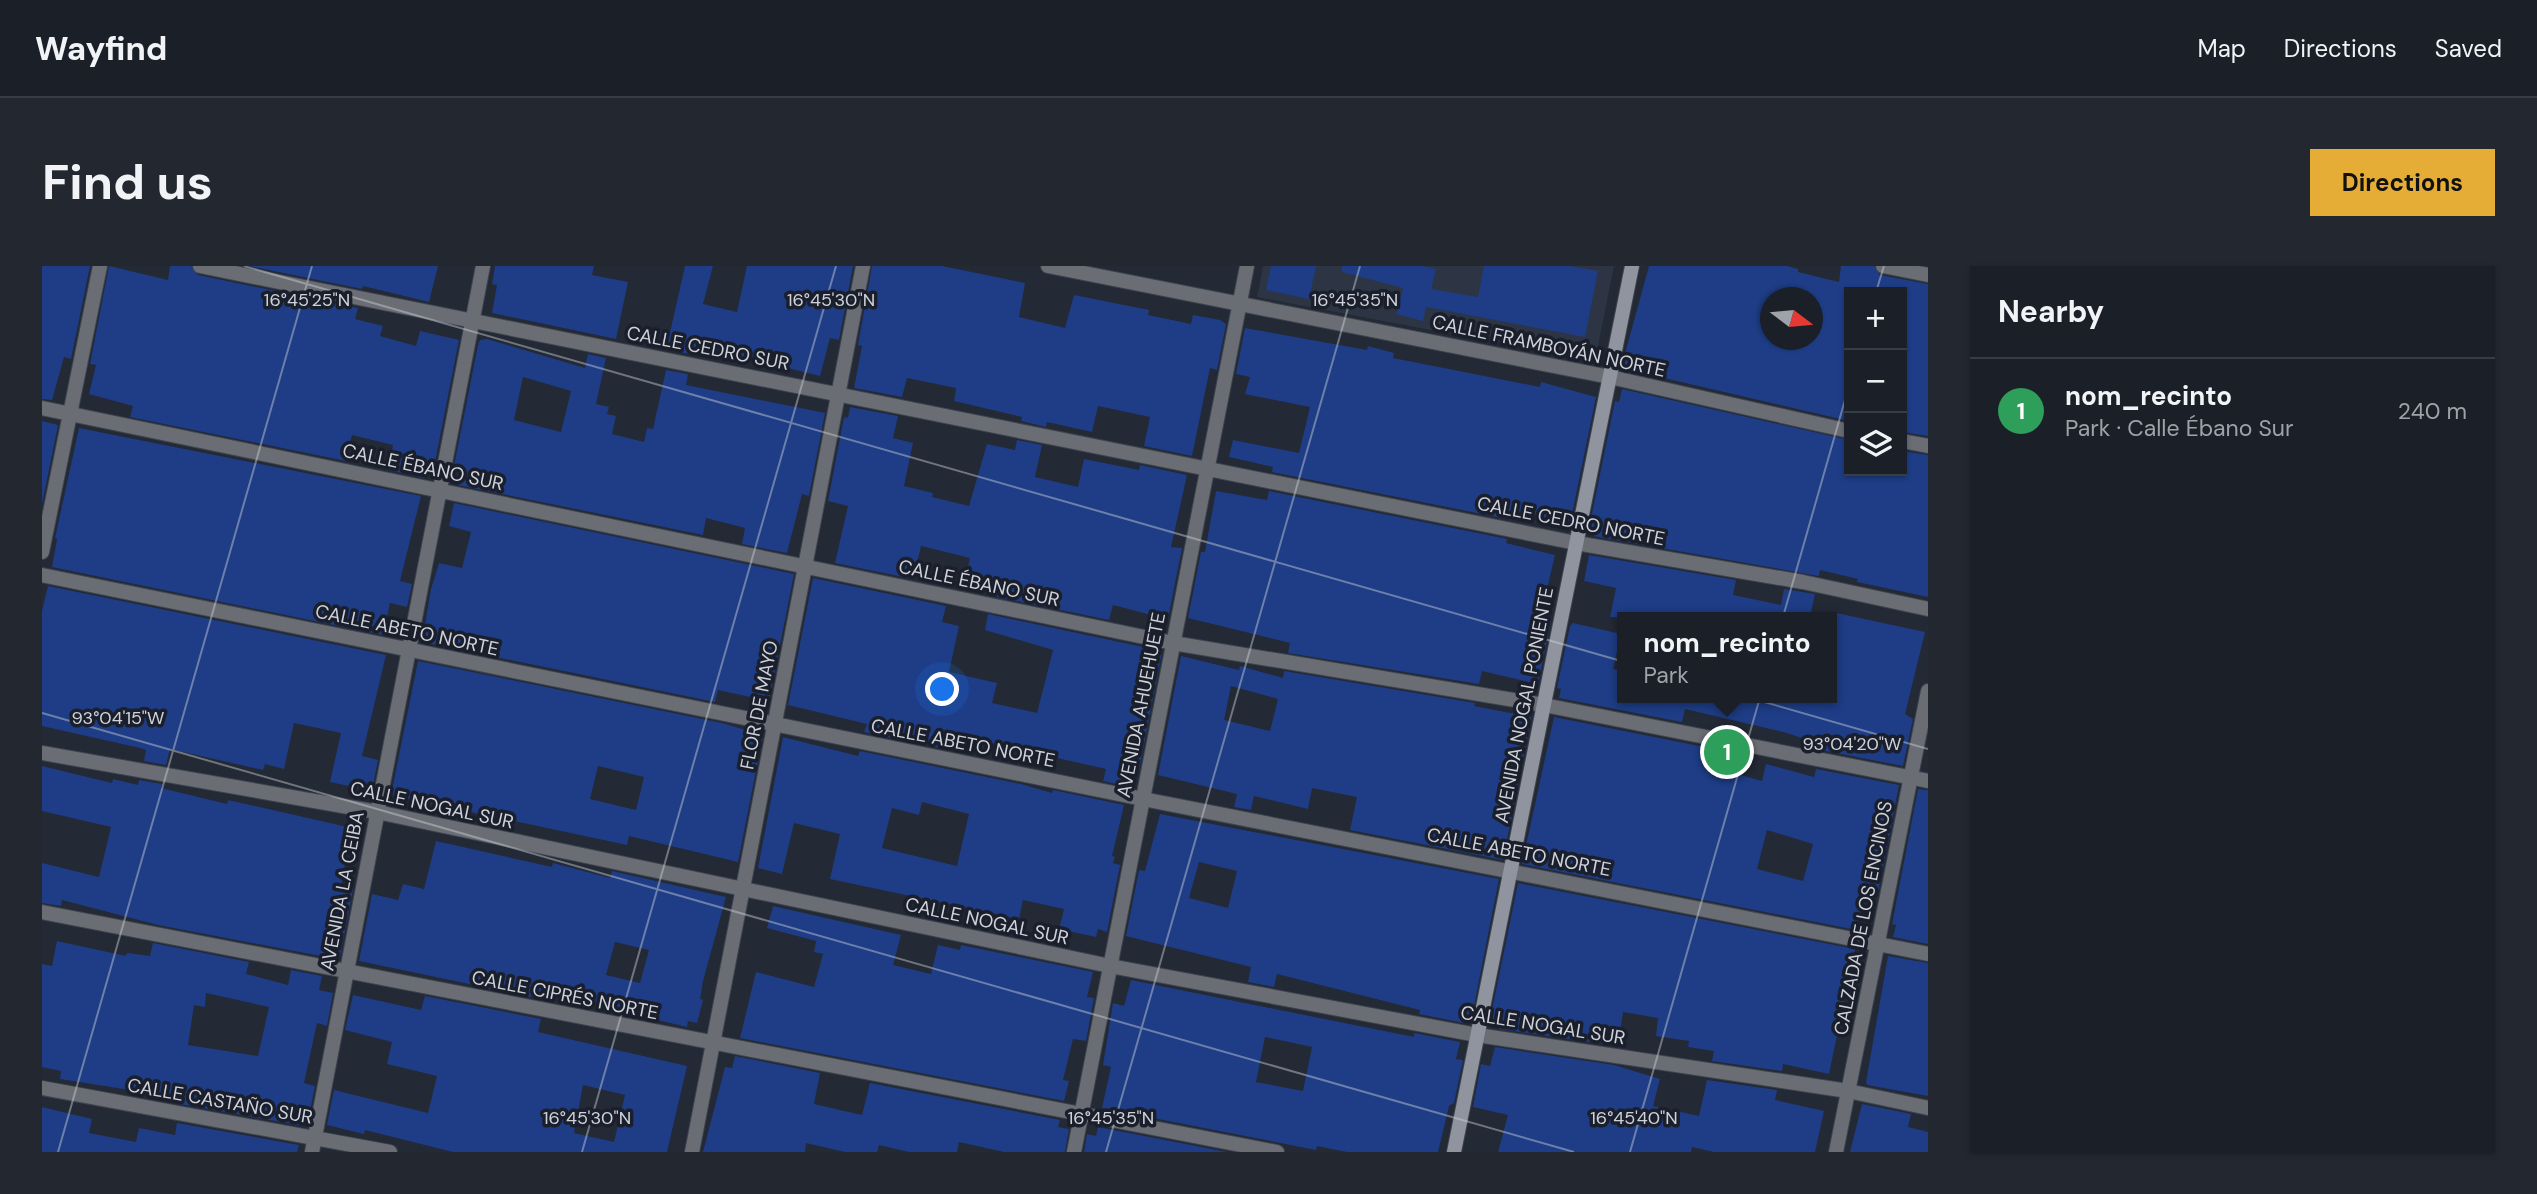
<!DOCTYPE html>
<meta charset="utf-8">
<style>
:root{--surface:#1a1f28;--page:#232730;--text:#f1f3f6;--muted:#9fa2a8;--line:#383d45;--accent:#e5ad35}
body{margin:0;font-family:"DM Sans",sans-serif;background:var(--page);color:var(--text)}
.controls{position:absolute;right:21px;top:21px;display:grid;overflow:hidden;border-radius:0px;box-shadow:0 2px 5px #0004}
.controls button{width:63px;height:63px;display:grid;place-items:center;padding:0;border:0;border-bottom:2px solid var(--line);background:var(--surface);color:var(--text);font:35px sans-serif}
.compass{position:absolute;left:1718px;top:21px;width:63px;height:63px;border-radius:50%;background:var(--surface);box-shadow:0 2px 5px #0004;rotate:106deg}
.you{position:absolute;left:901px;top:424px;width:24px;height:24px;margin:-18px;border:5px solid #fff;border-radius:50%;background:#1a73e8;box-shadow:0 0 0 10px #1a73e833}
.badge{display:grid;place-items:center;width:46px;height:46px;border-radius:50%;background:var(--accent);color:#fff;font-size:23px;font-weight:700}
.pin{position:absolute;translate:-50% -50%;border:4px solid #fff;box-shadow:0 2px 7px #0006}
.popup{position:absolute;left:1575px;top:346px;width:220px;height:91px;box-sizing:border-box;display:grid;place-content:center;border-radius:0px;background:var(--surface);filter:drop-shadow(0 2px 5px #0005);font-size:23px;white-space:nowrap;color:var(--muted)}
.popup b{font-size:26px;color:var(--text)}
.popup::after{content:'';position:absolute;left:50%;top:100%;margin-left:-14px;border:14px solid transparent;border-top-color:var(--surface)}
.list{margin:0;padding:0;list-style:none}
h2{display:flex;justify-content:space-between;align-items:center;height:91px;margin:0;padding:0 28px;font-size:30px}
h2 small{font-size:23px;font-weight:400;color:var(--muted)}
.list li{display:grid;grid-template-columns:46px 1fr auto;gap:21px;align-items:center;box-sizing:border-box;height:105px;padding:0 28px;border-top:2px solid var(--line)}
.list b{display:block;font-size:26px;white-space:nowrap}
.list p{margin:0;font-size:23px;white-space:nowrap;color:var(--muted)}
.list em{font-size:23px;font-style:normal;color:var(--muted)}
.icon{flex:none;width:38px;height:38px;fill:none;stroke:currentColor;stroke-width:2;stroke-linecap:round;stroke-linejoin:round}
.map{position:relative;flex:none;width:1886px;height:886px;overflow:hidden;border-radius:0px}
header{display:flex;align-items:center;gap:42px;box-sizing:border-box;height:98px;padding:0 35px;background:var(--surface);border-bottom:2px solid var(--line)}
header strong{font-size:33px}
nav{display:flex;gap:38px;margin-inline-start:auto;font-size:24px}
.intro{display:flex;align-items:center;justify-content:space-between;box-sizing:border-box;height:168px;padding:0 42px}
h1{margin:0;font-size:49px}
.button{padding:18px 32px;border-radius:0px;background:var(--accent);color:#111;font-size:24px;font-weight:700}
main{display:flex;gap:42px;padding:0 42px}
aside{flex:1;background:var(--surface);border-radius:0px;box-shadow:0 2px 5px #0004}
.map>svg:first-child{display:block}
.built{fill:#2d3545}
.building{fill:#1e3d86;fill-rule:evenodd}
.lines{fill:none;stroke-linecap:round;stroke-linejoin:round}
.street-casing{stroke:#3e444f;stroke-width:16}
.secondary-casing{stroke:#3e444f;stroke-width:16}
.street{stroke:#6a6e74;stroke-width:14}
.secondary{stroke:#8f949e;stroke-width:14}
.ticks{fill:none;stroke:#ced2da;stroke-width:2;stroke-opacity:0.45}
.labels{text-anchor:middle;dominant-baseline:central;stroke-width:7;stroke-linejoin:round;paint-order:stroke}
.street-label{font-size:19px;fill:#ced2da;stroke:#1a1f2b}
.ticks-label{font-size:18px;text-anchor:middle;fill:#ced2da;stroke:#1a1f2b;stroke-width:7;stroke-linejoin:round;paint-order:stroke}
</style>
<header>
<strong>Wayfind</strong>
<nav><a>Map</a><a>Directions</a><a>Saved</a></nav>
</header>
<div class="intro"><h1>Find us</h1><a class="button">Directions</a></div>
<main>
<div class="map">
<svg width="1886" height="886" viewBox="0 0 1886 886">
<rect width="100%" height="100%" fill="#232935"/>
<!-- built -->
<polygon class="built" points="1221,0 1572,0 1553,95 1215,31"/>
<!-- building -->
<g class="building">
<polygon points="0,0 48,0 29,93 22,91 10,134 0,133"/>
<polygon points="67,0 126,14 128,0 149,0 156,9 316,42 313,53 341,60 338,70 374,80 378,65 417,74 392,201 386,199 383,212 346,204 351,179 310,169 304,195 88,151 91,140 47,128 54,99 48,98"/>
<polygon points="207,0 396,0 387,36 321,20 320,23"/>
<polygon points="453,0 552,0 550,9 586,16 574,73 450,47 455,19 450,18"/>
<polygon points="643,0 671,0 661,38 695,46 705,0 811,0 797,74 788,72 778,110 709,93 709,96 673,88 673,91 628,85 629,81 625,80"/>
<polygon points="830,0 900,0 983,17 977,51 1023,62 1032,29 1107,44 1106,49 1149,58 1151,49 1178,54 1184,58 1175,104 1168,102 1150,190 1102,180 1108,151 1056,140 1050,166 1005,156 1004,161 979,155 980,151 912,135 914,122 865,112 860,131 812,122 820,80 816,79"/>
<polygon points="1229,0 1274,0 1267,33 1224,24"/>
<polygon points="1300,0 1380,0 1394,3 1389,23 1436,31 1442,0 1528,0 1556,5 1543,71 1384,41 1381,55 1354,48 1361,22 1300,6"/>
<path d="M1607,0H1745L1756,3V6L1797,16L1799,0H1832L1838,9L1886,18V170L1860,166V26H1807V155L1579,102ZM1728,32H1770V74H1728Z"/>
<polygon points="1203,62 1325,84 1326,80 1352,87 1351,92 1498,121 1499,116 1554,131 1528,258 1472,244 1470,254 1230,206 1231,201 1187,191 1191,174 1257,187 1268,141 1203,128 1208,111 1194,108"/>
<path d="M445,73L543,102L546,88L564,92L554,138L567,141L565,148L574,150L570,168L602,176L605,162L611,163L624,104L646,108L644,119L783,147L767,230L760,228L745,287L700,278L703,262L664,252L661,269L416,219L418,207L411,205L436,79L438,74ZM481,111L529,125L519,166L472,154Z"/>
<polygon points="1580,123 1807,174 1807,205 1860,205 1860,185 1886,189 1886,331 1815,316 1816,313 1778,304 1777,310 1551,270 1552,266 1547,262 1573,135 1577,136"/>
<polygon points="808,141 856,150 851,172 871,177 862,220 891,227 890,231 927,240 945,178 973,184 975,174 1000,179 993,211 1036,221 1042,193 1097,204 1098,199 1145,209 1129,281 1140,282 1127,348 1118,346 1117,351 1071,339 1067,354 951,330 954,315 924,309 928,292 879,280 871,313 793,297 806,240 786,235 802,151 806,152"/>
<polygon points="0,155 16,159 0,238"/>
<polygon points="37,162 379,230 358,315 370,318 365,341 348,337 341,369 10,301 15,273 13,272"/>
<polygon points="1174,225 1225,234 1227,225 1465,273 1464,277 1513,289 1498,353 1509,355 1496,418 1440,405 1437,418 1246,387 1248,377 1146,352 1159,286 1163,286"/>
<polygon points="412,237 752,308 727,435 676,424 673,436 380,376 389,323 397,297 420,302 429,266 407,260"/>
<polygon points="1547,289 1694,314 1691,329 1739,339 1742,323 1773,328 1768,351 1568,351 1574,322 1542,315"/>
<polygon points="771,312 904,340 900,356 917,360 907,406 955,417 950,437 995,447 1011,384 943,364 946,348 1120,385 1097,504 1088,502 1084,520 1061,515 1064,503 922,471 918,486 822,466 825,458 746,439"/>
<polygon points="6,320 344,389 320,490 336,494 330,525 288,516 299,467 252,457 242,503 223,498 221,504 128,483 124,499 102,495 104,484 98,482 0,460 0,345"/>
<polygon points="1790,346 1883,366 1863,448 1871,453 1861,500 1779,484 1781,479 1745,467 1643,443 1640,456 1517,432 1519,423 1515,422 1528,360 1531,357 1579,368 1571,403 1580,405 1580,432 1790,432"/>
<path d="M1139,390L1197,404L1198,400L1241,412L1242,405L1433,437L1432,440L1489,451L1461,594L1308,564L1315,531L1270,522L1266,543L1212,530L1209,544L1192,541L1195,528L1116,509ZM1189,420L1236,433L1228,465L1182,454Z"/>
<path d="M376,395L680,457L721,469L696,596L587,570L585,579L349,529ZM556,500L602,511L594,544L548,533Z"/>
<path d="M1512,451L1662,481L1660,488L1680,494L1677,503L1720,515L1724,498L1772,511L1774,503L1857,519L1836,626L1825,623L1814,664L1480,598ZM1725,564L1771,578L1761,615L1715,603Z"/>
<path d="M741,471L816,490L818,485L979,518L1010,527L1011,524L1082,539L1070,590L1073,591L1071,597L1078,599L1065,666L1056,663L1054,671L1017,663L1022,643L981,634L977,653L788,613L798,568L752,557L740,608L716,602ZM880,536L927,548L915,600L840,582L850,542L877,549Z"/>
<polygon points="0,500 70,517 71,513 96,519 97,514 120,518 119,522 185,538 186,534 310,562 299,620 311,623 298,690 285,686 284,691 116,659 20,634 19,640 0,637 0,597 57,611 69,561 0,545"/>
<polygon points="1876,523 1886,524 1886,678 1851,671 1854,659 1850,658"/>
<path d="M1118,548L1457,613L1430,750L1423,748L1422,757L1377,748L1378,744L1235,708L1232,721L1206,716L1209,701L1084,670L1097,604L1103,605ZM1157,596L1195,605L1186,642L1147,632Z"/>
<path d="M394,575L510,601L511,597L568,612L570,605L684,631L661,715L658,733L661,734L655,757L646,755L645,761L506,728L504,734L317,695L330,628L356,634L361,618L382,623ZM573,676L607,684L598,717L564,709Z"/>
<polygon points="1476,617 1813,683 1787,808 1741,798 1740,805 1670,795 1672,785 1646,781 1647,775 1614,770 1616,752 1581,746 1576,780 1457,763 1458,757 1448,754"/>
<polygon points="731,640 859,669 851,699 889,708 896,679 918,684 919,679 1051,706 1045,731 1052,732 1044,775 1031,773 1021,814 1027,815 1022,835 698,772 714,706 772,721 781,688 772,686 774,675 725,662"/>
<path d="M15,675L84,690L85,687L108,690L111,677L207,696L204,708L246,719L249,704L280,710L277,724L291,727L285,760L275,757L262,817L273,820L266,855L263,854L262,860L138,838L139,832L18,813L19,805L0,801V698L10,700ZM164,727L227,741L216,790L146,779L152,739L163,741Z"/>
<polygon points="1846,690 1886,697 1886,830 1825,819 1824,816"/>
<path d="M1089,714L1372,771V767L1418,776L1414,793L1421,794L1412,837L1407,840L1396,886H1305L1275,880L1274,884L1060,842L1069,801L1061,799L1071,737L1082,740ZM1223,771L1270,781L1261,825L1214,816Z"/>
<path d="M311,729L379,744L383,730L499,753L496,766L645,800L625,886H411L323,864L322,868L285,859L292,824L386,847L395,810L345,798L350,776L303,764ZM541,819L583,829L572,876L532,867Z"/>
<polygon points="1453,781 1572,799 1618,813 1611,840 1657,850 1665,814 1735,824 1733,834 1782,845 1773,886 1672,886 1650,881 1649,886 1456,886 1466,849 1431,841 1439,798 1448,800"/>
<polygon points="693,790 778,807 772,838 820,849 828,817 1018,854 1016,861 1027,863 1023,886 962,886 917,876 915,886 867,886 837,879 835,886 803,886 764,877 763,886 661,886 683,801 690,802"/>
<polygon points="1820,838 1869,848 1866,861 1886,866 1886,886 1808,886"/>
<polygon points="0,841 50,853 47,867 94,876 97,862 133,869 135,857 257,879 255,886 0,886"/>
<polygon points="1056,861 1185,886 1042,886 1045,868 1054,870"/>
</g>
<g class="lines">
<!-- street casing -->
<g class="street-casing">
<g id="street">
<polyline points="158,0 1534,277 1761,316 1886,343"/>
<polyline points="1006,0 1568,111 1807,165"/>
<polyline points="1841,0 1886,9"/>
<polyline points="0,142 1131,377 1502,439 1886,515"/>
<polyline points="1860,175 1886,180"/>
<polyline points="0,286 58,0"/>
<polyline points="0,309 1101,533 1886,688"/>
<polyline points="0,487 335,546 1068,700 1435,769 1806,825 1886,842"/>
<polyline points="0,646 1235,886"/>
<polyline points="0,822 348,886"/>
<polyline points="270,886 441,0"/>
<polyline points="650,886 821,0"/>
<polyline points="1032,886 1205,0"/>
<polyline points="1794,886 1886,425"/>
</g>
</g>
<!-- secondary casing -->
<g class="secondary-casing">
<polyline id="secondary" points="1412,886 1590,0"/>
</g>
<!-- street -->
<use href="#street" class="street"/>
<!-- secondary -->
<use href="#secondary" class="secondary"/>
</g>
<!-- ticks -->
<path class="ticks" d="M202,0L1886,483M1834,26L1842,0M0,447L1532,886M16,886L270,0M540,886L794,0M1064,886L1318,0M1588,886L1807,120"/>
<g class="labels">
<!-- street labels -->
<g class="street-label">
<text transform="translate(1507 80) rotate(12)">CALLE FRAMBOYÁN NORTE</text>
<text transform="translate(666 82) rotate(11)">CALLE CEDRO SUR</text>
<text transform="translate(381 201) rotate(12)">CALLE ÉBANO SUR</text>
<text transform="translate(1529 255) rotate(11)">CALLE CEDRO NORTE</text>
<text transform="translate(937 317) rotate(12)">CALLE ÉBANO SUR</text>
<text transform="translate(365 364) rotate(12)">CALLE ABETO NORTE</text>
<text transform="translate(717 439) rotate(-79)">FLOR DE MAYO</text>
<text transform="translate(1099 439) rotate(-79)">AVENIDA AHUEHUETE</text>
<text transform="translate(1482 439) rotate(-79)">AVENIDA NOGAL PONIENTE</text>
<text transform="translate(921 477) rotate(11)">CALLE ABETO NORTE</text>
<text transform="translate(390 539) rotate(12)">CALLE NOGAL SUR</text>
<text transform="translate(1477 586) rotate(11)">CALLE ABETO NORTE</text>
<text transform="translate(300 625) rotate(-79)">AVENIDA LA CEIBA</text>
<text transform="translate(1821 652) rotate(-79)">CALZADA DE LOS ENCINOS</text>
<text transform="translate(945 655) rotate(12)">CALLE NOGAL SUR</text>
<text transform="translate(523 729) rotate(11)">CALLE CIPRÉS NORTE</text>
<text transform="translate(1501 759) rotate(9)">CALLE NOGAL SUR</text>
<text transform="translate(178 835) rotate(10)">CALLE CASTAÑO SUR</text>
</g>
</g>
<g class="ticks-label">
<text x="265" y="40">16°45'25"N</text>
<text x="789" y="40">16°45'30"N</text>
<text x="1313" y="40">16°45'35"N</text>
<text x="76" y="458">93°04'15"W</text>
<text x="1810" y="484">93°04'20"W</text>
<text x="545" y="858">16°45'30"N</text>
<text x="1069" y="858">16°45'35"N</text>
<text x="1592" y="858">16°45'40"N</text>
</g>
</svg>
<div class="controls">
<button>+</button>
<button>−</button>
<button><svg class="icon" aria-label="layers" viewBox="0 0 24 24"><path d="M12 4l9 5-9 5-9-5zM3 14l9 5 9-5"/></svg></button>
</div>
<svg class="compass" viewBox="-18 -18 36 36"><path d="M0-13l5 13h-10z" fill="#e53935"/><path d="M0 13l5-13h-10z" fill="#9fa2a8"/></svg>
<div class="you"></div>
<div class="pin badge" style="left:1685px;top:486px;background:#2e9e5b">1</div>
<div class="popup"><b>nom_recinto</b>Park</div>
</div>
<aside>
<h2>Nearby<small></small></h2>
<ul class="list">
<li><span class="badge" style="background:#2e9e5b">1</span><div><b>nom_recinto</b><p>Park · Calle Ébano Sur</p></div><em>240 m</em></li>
</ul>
</aside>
</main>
